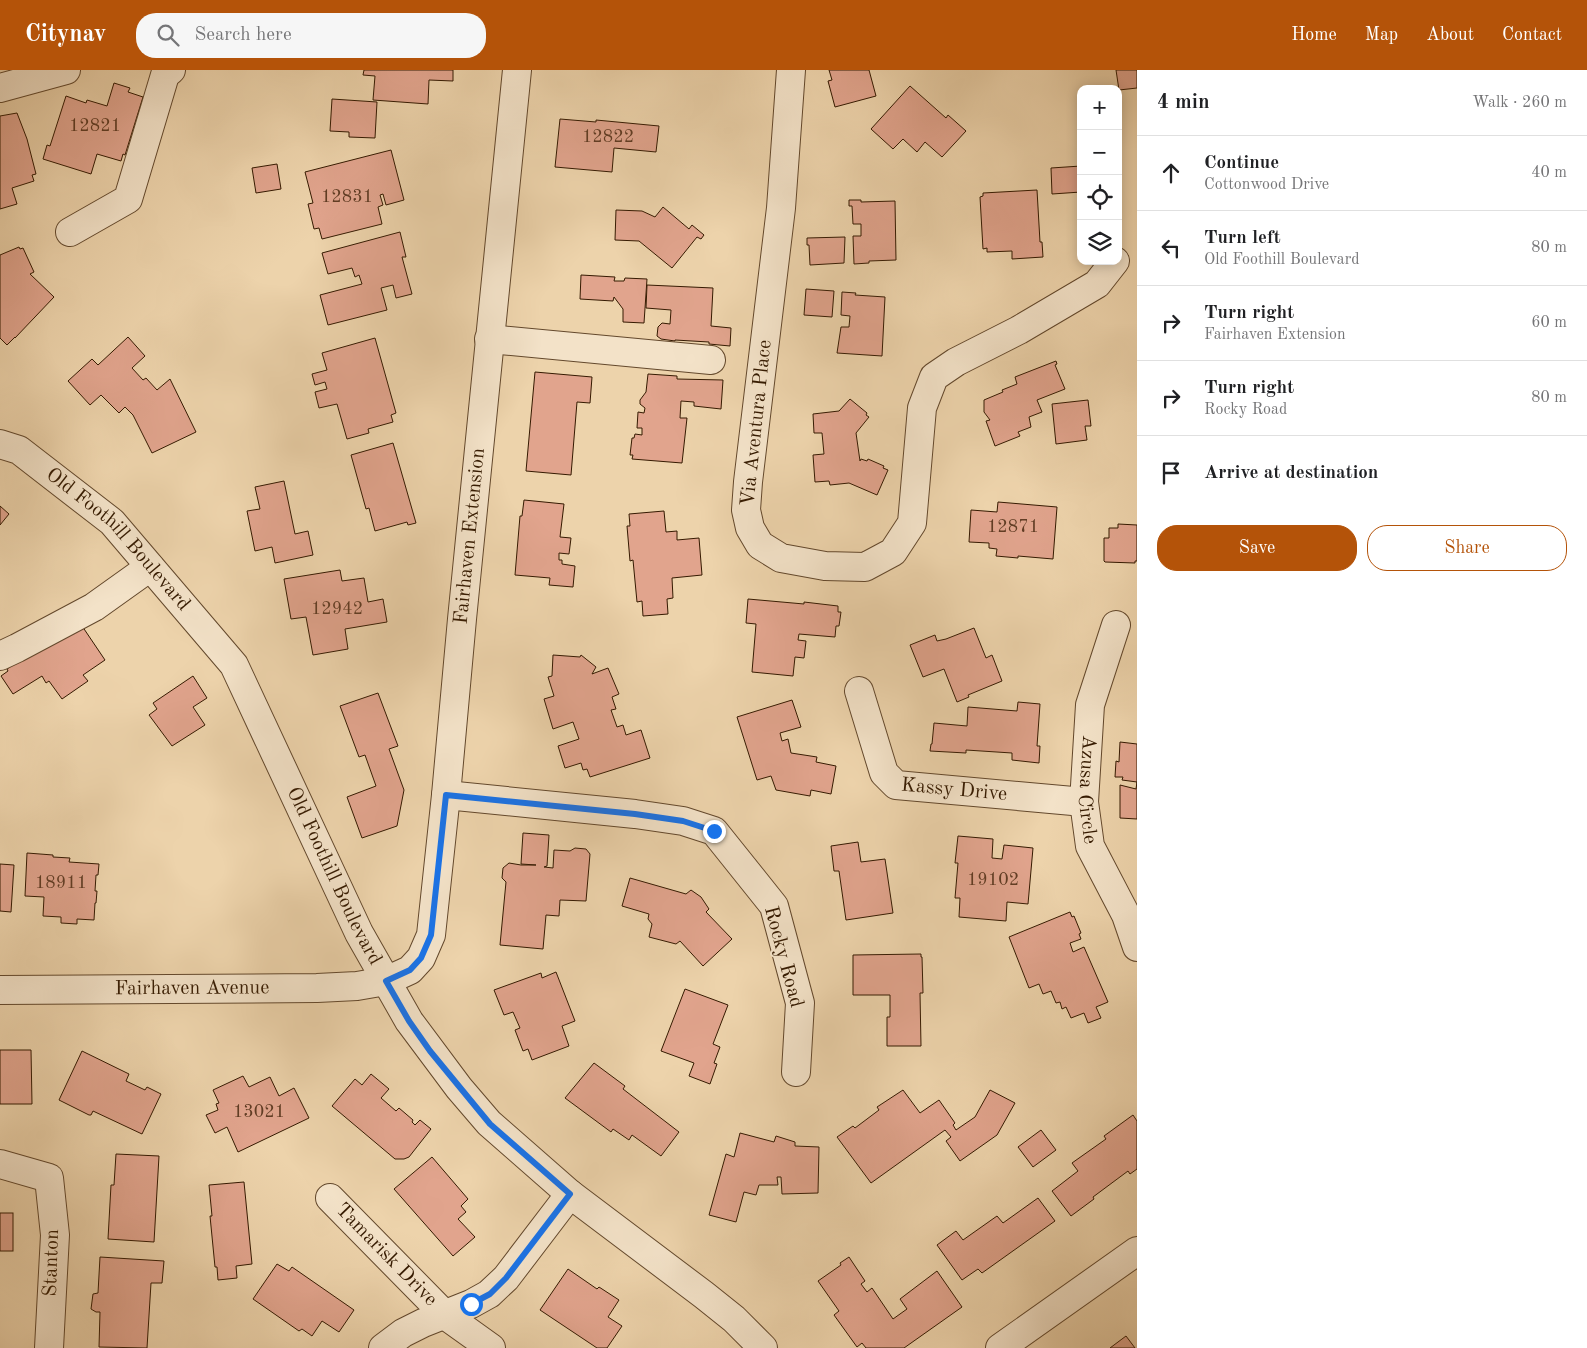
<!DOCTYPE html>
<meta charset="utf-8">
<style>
:root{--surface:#fff;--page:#f6f6f6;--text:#202124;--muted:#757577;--line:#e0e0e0;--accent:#b45309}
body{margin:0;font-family:"Old Standard TT",serif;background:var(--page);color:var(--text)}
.controls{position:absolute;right:15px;top:15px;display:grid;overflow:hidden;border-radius:10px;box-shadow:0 2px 12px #0003}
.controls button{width:45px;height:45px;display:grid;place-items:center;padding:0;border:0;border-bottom:1px solid var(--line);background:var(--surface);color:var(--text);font:25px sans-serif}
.stop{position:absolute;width:15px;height:15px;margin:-11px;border:4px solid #1a73e8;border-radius:50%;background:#fff}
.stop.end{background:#1a73e8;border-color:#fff;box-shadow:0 1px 5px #0008}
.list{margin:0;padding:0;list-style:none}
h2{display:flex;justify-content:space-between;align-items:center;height:65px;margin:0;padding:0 20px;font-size:21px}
h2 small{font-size:16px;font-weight:400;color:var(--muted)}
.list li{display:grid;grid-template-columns:32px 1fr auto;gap:15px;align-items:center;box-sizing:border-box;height:75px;padding:0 20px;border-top:1px solid var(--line)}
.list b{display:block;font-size:19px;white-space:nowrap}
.list p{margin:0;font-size:16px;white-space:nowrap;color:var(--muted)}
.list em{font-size:16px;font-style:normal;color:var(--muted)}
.actions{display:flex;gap:10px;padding:15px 20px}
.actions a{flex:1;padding:11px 0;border:1px solid var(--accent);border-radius:20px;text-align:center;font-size:18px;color:var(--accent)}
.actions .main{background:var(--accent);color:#fff}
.icon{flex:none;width:28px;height:28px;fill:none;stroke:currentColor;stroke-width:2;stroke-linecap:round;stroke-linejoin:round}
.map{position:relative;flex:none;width:1137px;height:1278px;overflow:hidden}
header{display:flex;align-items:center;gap:30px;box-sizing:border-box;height:70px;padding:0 25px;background:var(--accent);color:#fff}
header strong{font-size:24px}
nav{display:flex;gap:28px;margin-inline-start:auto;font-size:18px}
.search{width:350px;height:45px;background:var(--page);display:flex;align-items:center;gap:12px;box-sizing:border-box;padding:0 18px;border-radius:20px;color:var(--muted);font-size:19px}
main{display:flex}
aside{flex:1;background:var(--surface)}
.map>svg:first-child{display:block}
.building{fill:#e1a48d;stroke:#351a01}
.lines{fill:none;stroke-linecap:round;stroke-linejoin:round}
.minor-casing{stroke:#63482c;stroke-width:30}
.minor{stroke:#f3e2c8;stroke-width:28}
.route{stroke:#1a73e8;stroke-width:6}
.labels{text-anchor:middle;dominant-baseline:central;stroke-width:4;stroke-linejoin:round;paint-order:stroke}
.number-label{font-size:18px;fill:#603c24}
.street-label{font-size:20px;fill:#351a01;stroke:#f3e2c8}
</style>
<header>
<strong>Citynav</strong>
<div class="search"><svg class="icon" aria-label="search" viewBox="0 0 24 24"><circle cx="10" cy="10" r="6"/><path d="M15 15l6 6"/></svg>Search here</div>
<nav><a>Home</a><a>Map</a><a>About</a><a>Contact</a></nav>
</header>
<main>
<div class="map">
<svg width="1137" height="1278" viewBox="0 0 1137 1278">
<rect width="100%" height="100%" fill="#edd3ab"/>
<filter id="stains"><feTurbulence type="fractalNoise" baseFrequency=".004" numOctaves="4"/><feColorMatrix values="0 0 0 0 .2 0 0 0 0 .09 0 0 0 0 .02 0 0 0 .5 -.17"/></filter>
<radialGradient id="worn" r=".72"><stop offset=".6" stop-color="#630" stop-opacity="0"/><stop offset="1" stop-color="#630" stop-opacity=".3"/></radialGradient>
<!-- building -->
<g class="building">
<polygon points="364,0 453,0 453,11 429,10 428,34 373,30 375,6 363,5"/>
<polygon points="829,0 869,0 876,26 835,37 828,11 832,10"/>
<polygon points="1116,0 1137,0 1137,18 1119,20"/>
<polygon points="114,13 130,18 128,22 143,27 125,85 123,84 121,91 97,84 91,104 43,89 47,75 50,76 66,26 86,33 87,30 107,36"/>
<polygon points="910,16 946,48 948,45 966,61 942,87 925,72 917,82 903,69 893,79 871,59"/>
<polygon points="332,29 377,32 375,68 349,67 349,62 330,61"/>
<polygon points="17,43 27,69 36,104 32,105 34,111 12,118 17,134 0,139 0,46"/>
<polygon points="560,49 596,52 596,50 659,56 656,82 614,78 612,102 555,97"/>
<polygon points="391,80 404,130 386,135 383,124 380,125 383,135 378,137 382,154 322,169 319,158 314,159 308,134 313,133 305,102"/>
<polygon points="277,94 281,119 256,123 252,98"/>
<polygon points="1081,96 1081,122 1052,124 1051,98"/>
<polygon points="1037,120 1040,172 1042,172 1043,187 1012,189 1012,181 987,182 987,178 983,179 980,127 983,126 983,123"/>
<polygon points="849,130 861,130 861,132 895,131 896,190 869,191 869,193 854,194 853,166 861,166 861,154 853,154 852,136 849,136"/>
<polygon points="663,137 689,159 692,155 704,165 701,169 697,167 672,198 639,171 615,170 616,140 642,141 655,147"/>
<polygon points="400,162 406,187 402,187 412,224 396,228 393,215 381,218 387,240 328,255 320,225 362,214 359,205 355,207 352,198 328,204 322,183"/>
<polygon points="845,167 844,193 810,195 809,175 807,175 807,168"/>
<polygon points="19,177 20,179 23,178 34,202 30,204 54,227 15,268 15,267 7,275 0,268 0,185"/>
<polygon points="581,205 615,207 614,211 624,211 625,208 647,209 644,253 623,252 623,239 614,227 613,231 580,229"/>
<polygon points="647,215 713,218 711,256 731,258 730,276 709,274 709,272 675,270 675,271 661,269 657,266 658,257 662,253 670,254 671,240 646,238"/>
<polygon points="806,219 834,221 832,247 804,245"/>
<polygon points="842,222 856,223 855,225 885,227 882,286 837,283 841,257 849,257 850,246 841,245"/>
<polygon points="128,267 145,286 132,298 143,310 146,308 157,320 170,309 196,362 152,383 133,345 125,337 119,343 101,325 90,335 68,311 92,289 98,295"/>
<polygon points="375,268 396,343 391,345 393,352 368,359 369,363 347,369 337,334 319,338 315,322 327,319 325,312 315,315 312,304 327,300 322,283"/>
<polygon points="1056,291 1057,294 1055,295 1065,319 1037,330 1042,342 1029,347 1031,357 1018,362 1020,366 995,376 986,351 990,350 984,342 984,330 1003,322 1002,320 1017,314 1015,307"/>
<polygon points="535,302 592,307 590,333 577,332 571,405 526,401"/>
<polygon points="648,304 677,306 677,309 723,310 721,339 694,336 694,332 681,331 680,348 687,348 682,393 632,389 633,385 630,385 632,368 634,368 635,364 642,365 642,358 637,358 638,342 644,343 645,338 640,334 640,330 646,322"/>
<polygon points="850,329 867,343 866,345 869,347 856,363 860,391 861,389 867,391 868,389 884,396 883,398 888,400 877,425 849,413 830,415 829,411 815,412 813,385 824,384 822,363 814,363 813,344 839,341"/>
<polygon points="1088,330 1091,356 1085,356 1087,370 1056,374 1052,334"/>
<polygon points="393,373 416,453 408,455 407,452 375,461 369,438 366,439 351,385"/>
<polygon points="284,411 295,464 308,461 313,485 275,493 272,477 255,481 247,441 260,439 255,417"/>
<polygon points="524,430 564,434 560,467 571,468 569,484 559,483 559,490 562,490 562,494 575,496 573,517 549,515 550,508 515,505 520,446 522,446"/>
<polygon points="998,432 1057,437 1053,489 1018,486 1018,488 996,486 997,479 989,478 989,473 969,472 971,440 997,442"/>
<polygon points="0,436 9,444 0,455"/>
<polygon points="664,441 666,462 677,461 677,470 699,468 702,505 672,508 673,528 667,529 668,544 643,546 642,531 637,532 633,490 630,491 627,456 630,456 629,444"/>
<polygon points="1118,454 1137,455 1137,491 1135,491 1135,493 1105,492 1104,491 1104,468 1109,468 1109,458 1118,458"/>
<polygon points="340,500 342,511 364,508 368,532 383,529 387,552 345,559 348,579 313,585 306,547 291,549 284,509"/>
<polygon points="748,529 804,534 804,532 838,536 838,542 841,542 839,556 836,556 835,567 799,564 798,570 806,571 804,588 795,587 793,606 752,602 756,554 746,553"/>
<polygon points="78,550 105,590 83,605 88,611 62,629 49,611 46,613 42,606 13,624 1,606 8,601 7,599"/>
<polygon points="974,558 986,588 992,585 1002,611 968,625 969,627 957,632 944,599 923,607 910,575 935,565 937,571 946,569"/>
<polygon points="553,585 580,587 581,585 596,597 592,604 608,598 619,624 612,627 616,639 611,640 617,657 623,655 626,665 641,660 650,688 590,707 587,699 583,700 581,693 565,698 558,676 579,669 573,652 553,659 544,629 554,626 548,607 552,606"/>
<polygon points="193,606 207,628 193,637 205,655 172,676 149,645 157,639 153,633"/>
<polygon points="378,623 398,676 389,679 404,720 397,756 362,768 347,727 376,716 365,685 359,687 340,636"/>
<polygon points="792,630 801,657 780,663 782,671 788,669 791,683 817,687 816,692 836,696 831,724 811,720 810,726 776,720 771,706 757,710 737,647"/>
<polygon points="1018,632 1040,634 1037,676 1040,676 1039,693 1012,690 1012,683 966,680 966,683 930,681 931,674 932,674 934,653 967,656 968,637 1017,641"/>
<polygon points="1120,672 1137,674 1137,749 1120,748 1120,715 1136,719 1137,712 1122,710 1123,707 1115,707 1116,691 1119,692"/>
<polygon points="523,763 549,765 547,796 544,797 553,798 554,780 570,781 575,778 586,779 590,784 586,831 560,830 559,846 546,845 543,879 500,875 506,812 502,808 503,798 509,793 521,795 536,795 521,794"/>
<polygon points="958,766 993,769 992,788 1002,789 1004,775 1033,778 1028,834 1007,832 1006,851 959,847 960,828 955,828 958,793 955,793"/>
<polygon points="858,772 861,792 885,789 893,843 846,850 839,801 834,801 831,776"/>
<polygon points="27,783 53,785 53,787 70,788 69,792 99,794 98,805 96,805 95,821 97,821 96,833 95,833 94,850 77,849 77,854 61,853 61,847 43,846 44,827 25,826"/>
<polygon points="0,794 14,795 11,842 0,841"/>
<polygon points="630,808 686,824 691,820 701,827 709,839 706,842 732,869 703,896 680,871 676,874 649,867 652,854 648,849 649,844 622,836"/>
<polygon points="1070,842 1072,847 1074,846 1081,863 1079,864 1081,869 1070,873 1073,882 1084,877 1108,932 1096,937 1101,948 1088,953 1084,943 1071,948 1066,937 1062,939 1060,932 1056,933 1051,921 1043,924 1039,914 1029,918 1009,867"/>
<polygon points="921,884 921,887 922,887 923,923 920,923 921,976 887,976 887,947 890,947 890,925 853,925 853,885"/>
<polygon points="556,902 575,951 562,956 569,976 532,990 528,979 523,981 515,960 520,958 513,942 504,945 494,920 541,903 542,908"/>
<polygon points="685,919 728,935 713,974 720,977 714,993 717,994 710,1014 689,1006 694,993 661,981"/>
<polygon points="0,980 31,980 32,1034 0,1034"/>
<polygon points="82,981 129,1004 126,1011 145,1020 147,1017 161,1024 142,1064 93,1041 91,1045 89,1045 59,1030"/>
<polygon points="594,993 625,1016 623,1019 679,1062 661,1086 632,1065 629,1070 613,1059 611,1062 565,1028"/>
<polygon points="371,1004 389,1019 381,1028 396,1041 399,1038 413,1050 412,1052 415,1055 420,1050 431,1059 409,1087 404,1089 395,1089 332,1036 355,1009 362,1015"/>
<polygon points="243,1006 249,1017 270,1007 279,1026 294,1018 309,1048 238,1082 227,1057 215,1063 206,1045 218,1040 216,1034 219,1033 213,1020"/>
<polygon points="903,1020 920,1043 939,1030 955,1053 953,1055 956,1060 975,1047 990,1020 1015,1033 997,1065 960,1091 946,1071 951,1067 945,1060 871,1113 837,1067 853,1056 855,1058 879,1040 877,1037"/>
<polygon points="1133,1045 1137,1051 1137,1099 1130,1104 1128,1101 1093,1127 1094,1129 1071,1146 1052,1121 1078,1101 1072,1093 1106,1069 1104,1066"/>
<polygon points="1041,1060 1056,1080 1033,1097 1018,1077"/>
<polygon points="740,1063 774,1072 776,1066 795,1072 795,1076 819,1077 818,1123 782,1124 781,1107 777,1107 778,1115 759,1115 756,1125 744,1122 736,1152 709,1145 726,1084 734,1087"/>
<polygon points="116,1084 159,1086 154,1172 108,1169 111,1115 114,1115"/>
<polygon points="432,1087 468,1129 461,1136 466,1142 458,1149 475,1167 453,1186 394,1119"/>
<polygon points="244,1112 252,1194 236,1196 237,1208 218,1210 217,1197 215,1197 210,1146 212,1146 209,1115"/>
<polygon points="1038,1128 1055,1151 982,1203 978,1199 962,1210 937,1175 956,1161 963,1170 997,1146 1003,1153"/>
<rect x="0" y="1143" width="13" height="38"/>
<polygon points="100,1187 164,1191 162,1213 151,1213 147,1278 99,1277 100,1242 96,1242 91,1239 93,1224 98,1223"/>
<polygon points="849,1187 865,1211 861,1214 867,1222 872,1218 893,1249 907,1239 900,1229 937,1201 962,1237 904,1278 866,1278 862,1273 857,1277 834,1245 839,1241 818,1211 841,1195 840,1193"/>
<polygon points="277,1194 289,1201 292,1197 354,1240 339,1262 322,1251 312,1266 302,1259 299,1261 253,1229"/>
<polygon points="568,1199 597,1219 599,1217 619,1230 608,1247 622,1256 607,1278 597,1278 540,1240"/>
<polygon points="1126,1266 1135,1278 1110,1278"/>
</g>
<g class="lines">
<!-- minor casing -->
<g class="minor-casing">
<g id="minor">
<polyline points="791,0 781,138 748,412 746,440 750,458 760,475 781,488 825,496 865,497 893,482 912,453 922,338 934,307 956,292 1019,260 1097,214 1115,191"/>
<polyline points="0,18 66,0"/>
<polyline points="70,162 128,129 165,5 171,0"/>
<polyline points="489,269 711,290"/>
<path id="s1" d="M0,374L19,380L112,452L234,595L359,863L409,951L459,1018L489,1053L570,1124L704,1225L734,1249L763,1278"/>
<path id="s2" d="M1116,555L1090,635L1084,732L1090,776L1126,845L1137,877"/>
<polyline points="0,586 17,578 94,537 150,497"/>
<path id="s3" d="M859,621L884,703L896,715L1084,732"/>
<polyline points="446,725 635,744 683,751 714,761 774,836 800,933 796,1002"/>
<path id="s4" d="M0,920L317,918L357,916L386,911L410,900L421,888L431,865L446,725L462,549L517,0"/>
<polyline points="0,1094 49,1108 55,1165 49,1278"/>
<path id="s5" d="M330,1128L445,1245L491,1278"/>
<polyline points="383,1278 403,1263 423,1253 471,1234 489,1224 506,1208 570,1124"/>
<polyline points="1000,1278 1137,1181"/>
</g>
</g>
<!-- minor -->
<use href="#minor" class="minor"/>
</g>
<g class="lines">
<!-- route -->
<polyline class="route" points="471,1234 490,1224 506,1208 570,1124 490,1054 430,981 409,951 386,911 410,900 421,888 431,865 446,725 635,744 683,751 714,761"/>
</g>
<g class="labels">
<!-- number labels -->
<g class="number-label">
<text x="95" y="56">12821</text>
<text x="608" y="67">12822</text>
<text x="347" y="127">12831</text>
<text x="1013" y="457">12871</text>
<text x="337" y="539">12942</text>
<text x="993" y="810">19102</text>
<text x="61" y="813">18911</text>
<text x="259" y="1042">13021</text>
</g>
<!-- street labels -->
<g class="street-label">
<text transform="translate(757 353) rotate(-84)">Via Aventura Place</text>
<text stroke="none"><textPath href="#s4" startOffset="855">Fairhaven Extension</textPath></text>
<text stroke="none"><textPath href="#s1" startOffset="154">Old Foothill Boulevard</textPath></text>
<text stroke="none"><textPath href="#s3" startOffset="161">Kassy Drive</textPath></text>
<text stroke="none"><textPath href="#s2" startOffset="169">Azusa Circle</textPath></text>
<text stroke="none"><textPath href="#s1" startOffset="559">Old Foothill Boulevard</textPath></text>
<text transform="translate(783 887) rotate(75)">Rocky Road</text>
<text stroke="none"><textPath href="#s4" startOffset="192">Fairhaven Avenue</textPath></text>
<text stroke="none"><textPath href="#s5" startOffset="80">Tamarisk Drive</textPath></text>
<text transform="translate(52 1193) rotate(-88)">Stanton</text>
</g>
</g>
<rect width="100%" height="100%" filter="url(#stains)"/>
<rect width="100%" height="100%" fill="url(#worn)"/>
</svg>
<div class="controls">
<button>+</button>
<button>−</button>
<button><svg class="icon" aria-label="locate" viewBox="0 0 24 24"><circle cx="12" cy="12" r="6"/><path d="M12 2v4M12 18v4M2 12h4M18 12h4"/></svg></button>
<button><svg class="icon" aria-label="layers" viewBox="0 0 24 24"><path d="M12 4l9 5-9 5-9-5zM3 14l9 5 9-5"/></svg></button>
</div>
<div class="stop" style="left:471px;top:1234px"></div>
<div class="stop end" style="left:714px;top:761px"></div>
</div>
<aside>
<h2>4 min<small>Walk · 260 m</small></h2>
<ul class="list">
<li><svg class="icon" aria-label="ahead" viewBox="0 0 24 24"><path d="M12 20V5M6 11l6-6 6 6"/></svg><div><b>Continue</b><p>Cottonwood Drive</p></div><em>40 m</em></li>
<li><svg class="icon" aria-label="left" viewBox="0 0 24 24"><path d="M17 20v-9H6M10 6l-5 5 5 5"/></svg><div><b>Turn left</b><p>Old Foothill Boulevard</p></div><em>80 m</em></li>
<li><svg class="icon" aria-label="right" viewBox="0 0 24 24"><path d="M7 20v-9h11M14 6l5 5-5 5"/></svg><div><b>Turn right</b><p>Fairhaven Extension</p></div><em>60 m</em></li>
<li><svg class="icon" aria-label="right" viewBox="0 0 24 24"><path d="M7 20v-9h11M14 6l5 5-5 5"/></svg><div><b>Turn right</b><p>Rocky Road</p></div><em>80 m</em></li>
<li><svg class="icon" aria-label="arrive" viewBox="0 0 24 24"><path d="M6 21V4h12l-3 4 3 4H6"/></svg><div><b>Arrive at destination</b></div></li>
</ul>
<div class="actions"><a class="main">Save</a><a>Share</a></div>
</aside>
</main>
